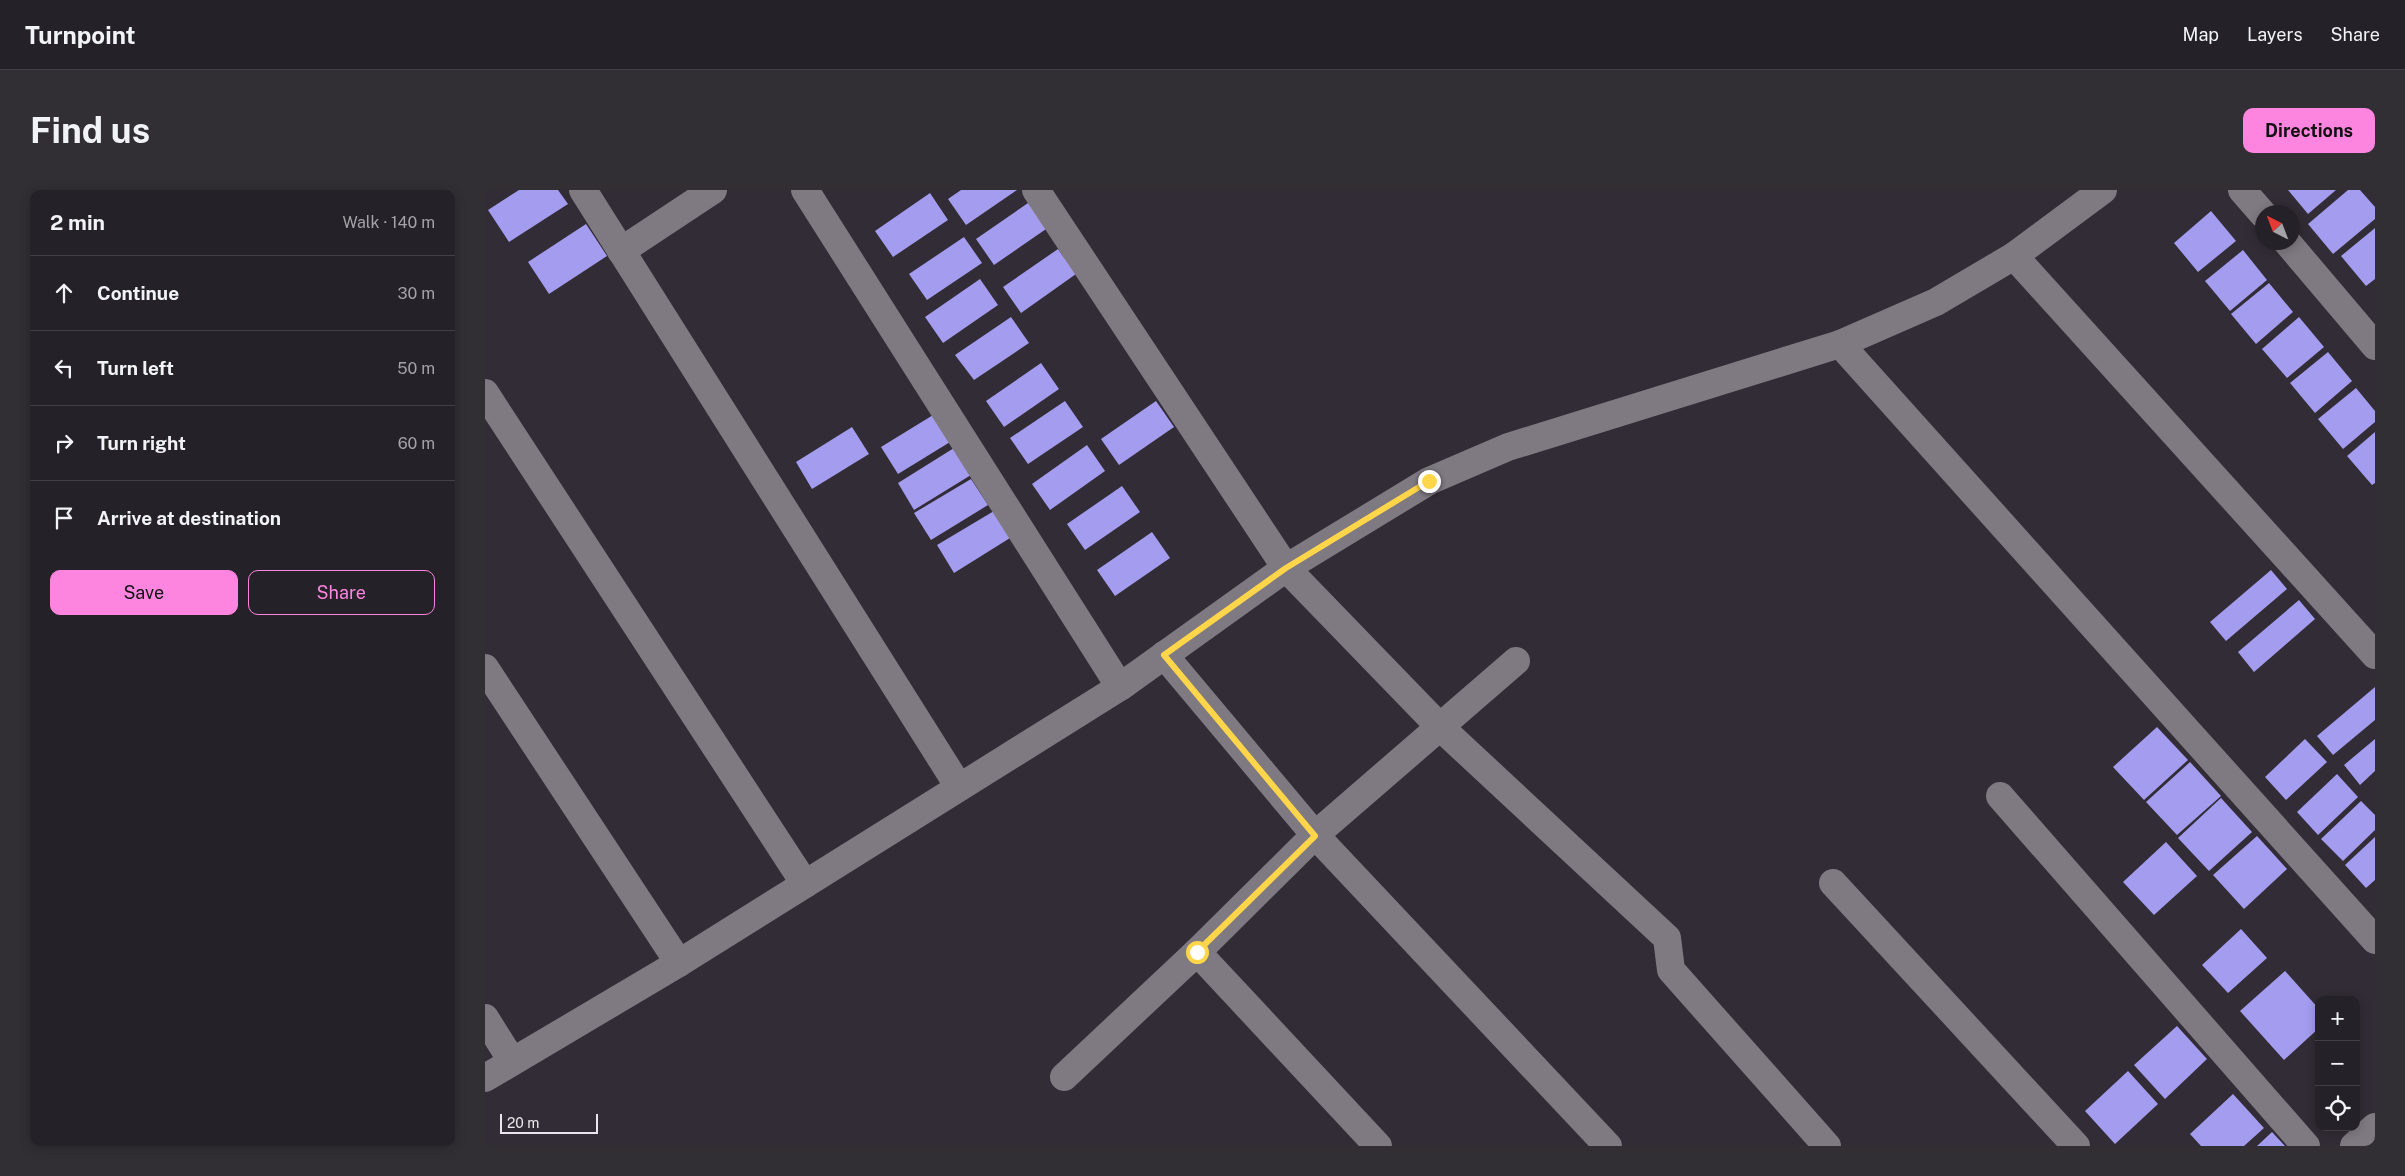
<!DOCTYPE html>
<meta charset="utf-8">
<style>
:root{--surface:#252128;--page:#312e34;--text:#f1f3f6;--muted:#a3a3a8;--line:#423e45;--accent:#fe85df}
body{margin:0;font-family:"Public Sans",sans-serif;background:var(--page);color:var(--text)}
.controls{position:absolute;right:15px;bottom:15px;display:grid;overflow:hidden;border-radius:10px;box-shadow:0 2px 12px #0003}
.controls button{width:45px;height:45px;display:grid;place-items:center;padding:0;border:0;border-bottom:1px solid var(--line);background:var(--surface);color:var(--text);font:25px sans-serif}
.compass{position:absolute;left:1770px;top:15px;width:45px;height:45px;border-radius:50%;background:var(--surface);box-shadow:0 2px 12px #0003;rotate:318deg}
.scale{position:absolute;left:15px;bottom:12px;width:98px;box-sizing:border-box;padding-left:5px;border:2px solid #eae7ec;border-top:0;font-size:14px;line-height:18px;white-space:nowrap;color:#eae7ec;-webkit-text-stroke:4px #312c35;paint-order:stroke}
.stop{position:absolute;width:15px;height:15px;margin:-11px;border:4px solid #ffd54a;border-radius:50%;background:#fff}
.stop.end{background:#ffd54a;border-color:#fff;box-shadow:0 1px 5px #0008}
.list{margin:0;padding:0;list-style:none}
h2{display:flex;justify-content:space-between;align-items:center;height:65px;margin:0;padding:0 20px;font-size:21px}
h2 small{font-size:16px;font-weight:400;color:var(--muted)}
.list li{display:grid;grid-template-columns:32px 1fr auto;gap:15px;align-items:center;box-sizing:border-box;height:75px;padding:0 20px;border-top:1px solid var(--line)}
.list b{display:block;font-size:19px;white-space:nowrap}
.list em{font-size:16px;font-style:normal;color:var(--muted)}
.actions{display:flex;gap:10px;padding:15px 20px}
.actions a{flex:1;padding:11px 0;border:1px solid var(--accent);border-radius:10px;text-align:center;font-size:18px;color:var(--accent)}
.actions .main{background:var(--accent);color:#111}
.icon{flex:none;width:28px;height:28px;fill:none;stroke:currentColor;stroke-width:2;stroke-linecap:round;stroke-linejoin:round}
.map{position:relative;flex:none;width:1890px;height:956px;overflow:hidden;border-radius:10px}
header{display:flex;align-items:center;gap:30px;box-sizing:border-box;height:70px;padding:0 25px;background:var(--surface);border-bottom:1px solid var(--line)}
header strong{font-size:24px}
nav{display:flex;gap:28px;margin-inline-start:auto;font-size:18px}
.intro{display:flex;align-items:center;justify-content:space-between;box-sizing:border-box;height:120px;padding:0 30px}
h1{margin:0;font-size:35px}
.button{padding:12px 22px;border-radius:10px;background:var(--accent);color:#111;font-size:18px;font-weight:700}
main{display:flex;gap:30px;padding:0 30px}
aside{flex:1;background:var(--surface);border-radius:10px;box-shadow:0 2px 12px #0003}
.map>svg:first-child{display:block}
.building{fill:#a49cef}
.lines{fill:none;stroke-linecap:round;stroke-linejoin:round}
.minor{stroke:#7f7982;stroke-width:28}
.route{stroke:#ffd54a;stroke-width:6}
</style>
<header>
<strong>Turnpoint</strong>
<nav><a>Map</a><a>Layers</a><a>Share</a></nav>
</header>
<div class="intro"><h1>Find us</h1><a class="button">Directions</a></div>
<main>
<aside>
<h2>2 min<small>Walk · 140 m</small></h2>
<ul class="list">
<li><svg class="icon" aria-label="ahead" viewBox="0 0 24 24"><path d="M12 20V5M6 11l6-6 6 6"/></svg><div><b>Continue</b></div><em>30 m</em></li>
<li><svg class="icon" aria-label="left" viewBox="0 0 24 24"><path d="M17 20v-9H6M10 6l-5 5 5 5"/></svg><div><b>Turn left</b></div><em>50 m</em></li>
<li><svg class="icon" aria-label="right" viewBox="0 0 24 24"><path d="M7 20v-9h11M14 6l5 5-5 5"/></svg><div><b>Turn right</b></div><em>60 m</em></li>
<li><svg class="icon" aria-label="arrive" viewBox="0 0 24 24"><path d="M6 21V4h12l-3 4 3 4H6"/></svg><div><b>Arrive at destination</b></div></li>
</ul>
<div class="actions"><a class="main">Save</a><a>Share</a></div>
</aside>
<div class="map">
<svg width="1890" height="956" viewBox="0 0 1890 956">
<rect width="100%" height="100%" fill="#312c35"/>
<!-- building -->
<g class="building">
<polygon points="34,0 73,0 83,14 24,52 3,20"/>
<polygon points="476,0 532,0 481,35 463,9"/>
<polygon points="1803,0 1851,0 1823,24"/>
<polygon points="1863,0 1875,0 1890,17 1890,29 1848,64 1823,34"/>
<polygon points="445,3 463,30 408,67 390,41"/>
<polygon points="546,11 564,37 509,75 491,49"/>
<polygon points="1726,21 1751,51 1713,82 1689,53"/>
<polygon points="101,34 122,66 64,104 43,72"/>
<polygon points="1890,38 1890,89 1881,96 1856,66"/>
<polygon points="479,47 497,73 442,110 424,84"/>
<polygon points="573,59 591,84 536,123 518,97"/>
<polygon points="1758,60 1782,90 1745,121 1720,91"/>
<polygon points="495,89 513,115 458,153 440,127"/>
<polygon points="1784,93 1808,122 1771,154 1746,124"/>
<polygon points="526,127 544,153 489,190 470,165"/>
<polygon points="1814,127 1839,157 1802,188 1777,159"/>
<polygon points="1843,162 1867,191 1830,223 1805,193"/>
<polygon points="556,173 574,199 519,237 501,211"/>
<polygon points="1871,198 1890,221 1890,232 1858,259 1833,229"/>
<polygon points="580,211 598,237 543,274 525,248"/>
<polygon points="671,211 689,237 634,275 616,249"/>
<polygon points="453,222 470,249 413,284 396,257"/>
<polygon points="367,237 384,264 327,299 311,272"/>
<polygon points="1890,242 1890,293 1887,295 1862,266"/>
<polygon points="602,255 620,281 565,320 547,294"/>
<polygon points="469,258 486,285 429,320 413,293"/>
<polygon points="486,289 503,315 446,350 429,323"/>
<polygon points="637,296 655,322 600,360 582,334"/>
<polygon points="509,321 525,348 469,383 452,355"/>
<polygon points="667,342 685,368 630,406 612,380"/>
<polygon points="1786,380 1802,399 1741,451 1725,432"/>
<polygon points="1814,410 1830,429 1769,482 1753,462"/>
<polygon points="1890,497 1890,530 1848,565 1832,546"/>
<polygon points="1672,537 1703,570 1659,610 1628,577"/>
<polygon points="1820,549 1842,572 1801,610 1780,587"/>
<polygon points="1890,549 1890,581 1875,595 1859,575"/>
<polygon points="1705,572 1736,606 1692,645 1661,612"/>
<polygon points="1852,584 1873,607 1833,645 1812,622"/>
<polygon points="1736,608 1767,642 1724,681 1693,648"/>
<polygon points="1876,611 1890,625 1890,640 1858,671 1836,649"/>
<polygon points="1772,646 1802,679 1759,719 1728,685"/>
<polygon points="1890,647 1890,690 1881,698 1860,675"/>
<polygon points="1681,652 1712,686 1669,725 1638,692"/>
<polygon points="1756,739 1782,768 1743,803 1717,775"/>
<polygon points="1800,781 1834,819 1834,838 1799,870 1755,821"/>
<polygon points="1692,836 1722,869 1680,909 1649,875"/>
<polygon points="1643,881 1673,914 1630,954 1600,921"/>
<polygon points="1748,904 1779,938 1759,956 1716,956 1705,944"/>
<polygon points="1787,942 1800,956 1772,956"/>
</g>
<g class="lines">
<!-- minor -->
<g class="minor">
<polyline points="98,0 474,597"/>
<polyline points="320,0 635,497"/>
<polyline points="551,0 801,378 954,536 1182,748 1186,780 1342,956"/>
<polyline points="1757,0 1778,24"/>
<polyline points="1802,52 1890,156"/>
<polyline points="136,61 228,0"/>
<polyline points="1529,66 1890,465"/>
<polyline points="1355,154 1890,750"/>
<polyline points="0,203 320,694"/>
<polyline points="679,465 830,645 1123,956"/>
<polyline points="0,478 194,773"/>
<polyline points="1515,606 1821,956"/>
<polyline points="1348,693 1591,956"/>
<polyline points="712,762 893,956"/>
<polyline points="0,828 27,871"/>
<polyline points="579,887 712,762 830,645 1031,471"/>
<polyline points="0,888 194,773 635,497 801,378 944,291 1023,257 1355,154 1451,112 1529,66 1618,0"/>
<polyline points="1869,956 1890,937"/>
</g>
</g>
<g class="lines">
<!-- route -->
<polyline class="route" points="712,762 830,646 679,465 801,378 944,291"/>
</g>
</svg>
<div class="controls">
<button>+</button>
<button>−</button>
<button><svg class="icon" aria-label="locate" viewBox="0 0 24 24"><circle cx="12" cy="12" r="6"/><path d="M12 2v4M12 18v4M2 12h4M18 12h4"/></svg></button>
</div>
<svg class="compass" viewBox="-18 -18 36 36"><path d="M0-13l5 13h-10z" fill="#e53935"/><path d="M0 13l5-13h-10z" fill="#a3a3a8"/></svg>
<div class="scale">20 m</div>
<div class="stop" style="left:712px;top:762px"></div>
<div class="stop end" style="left:944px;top:291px"></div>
</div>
</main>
